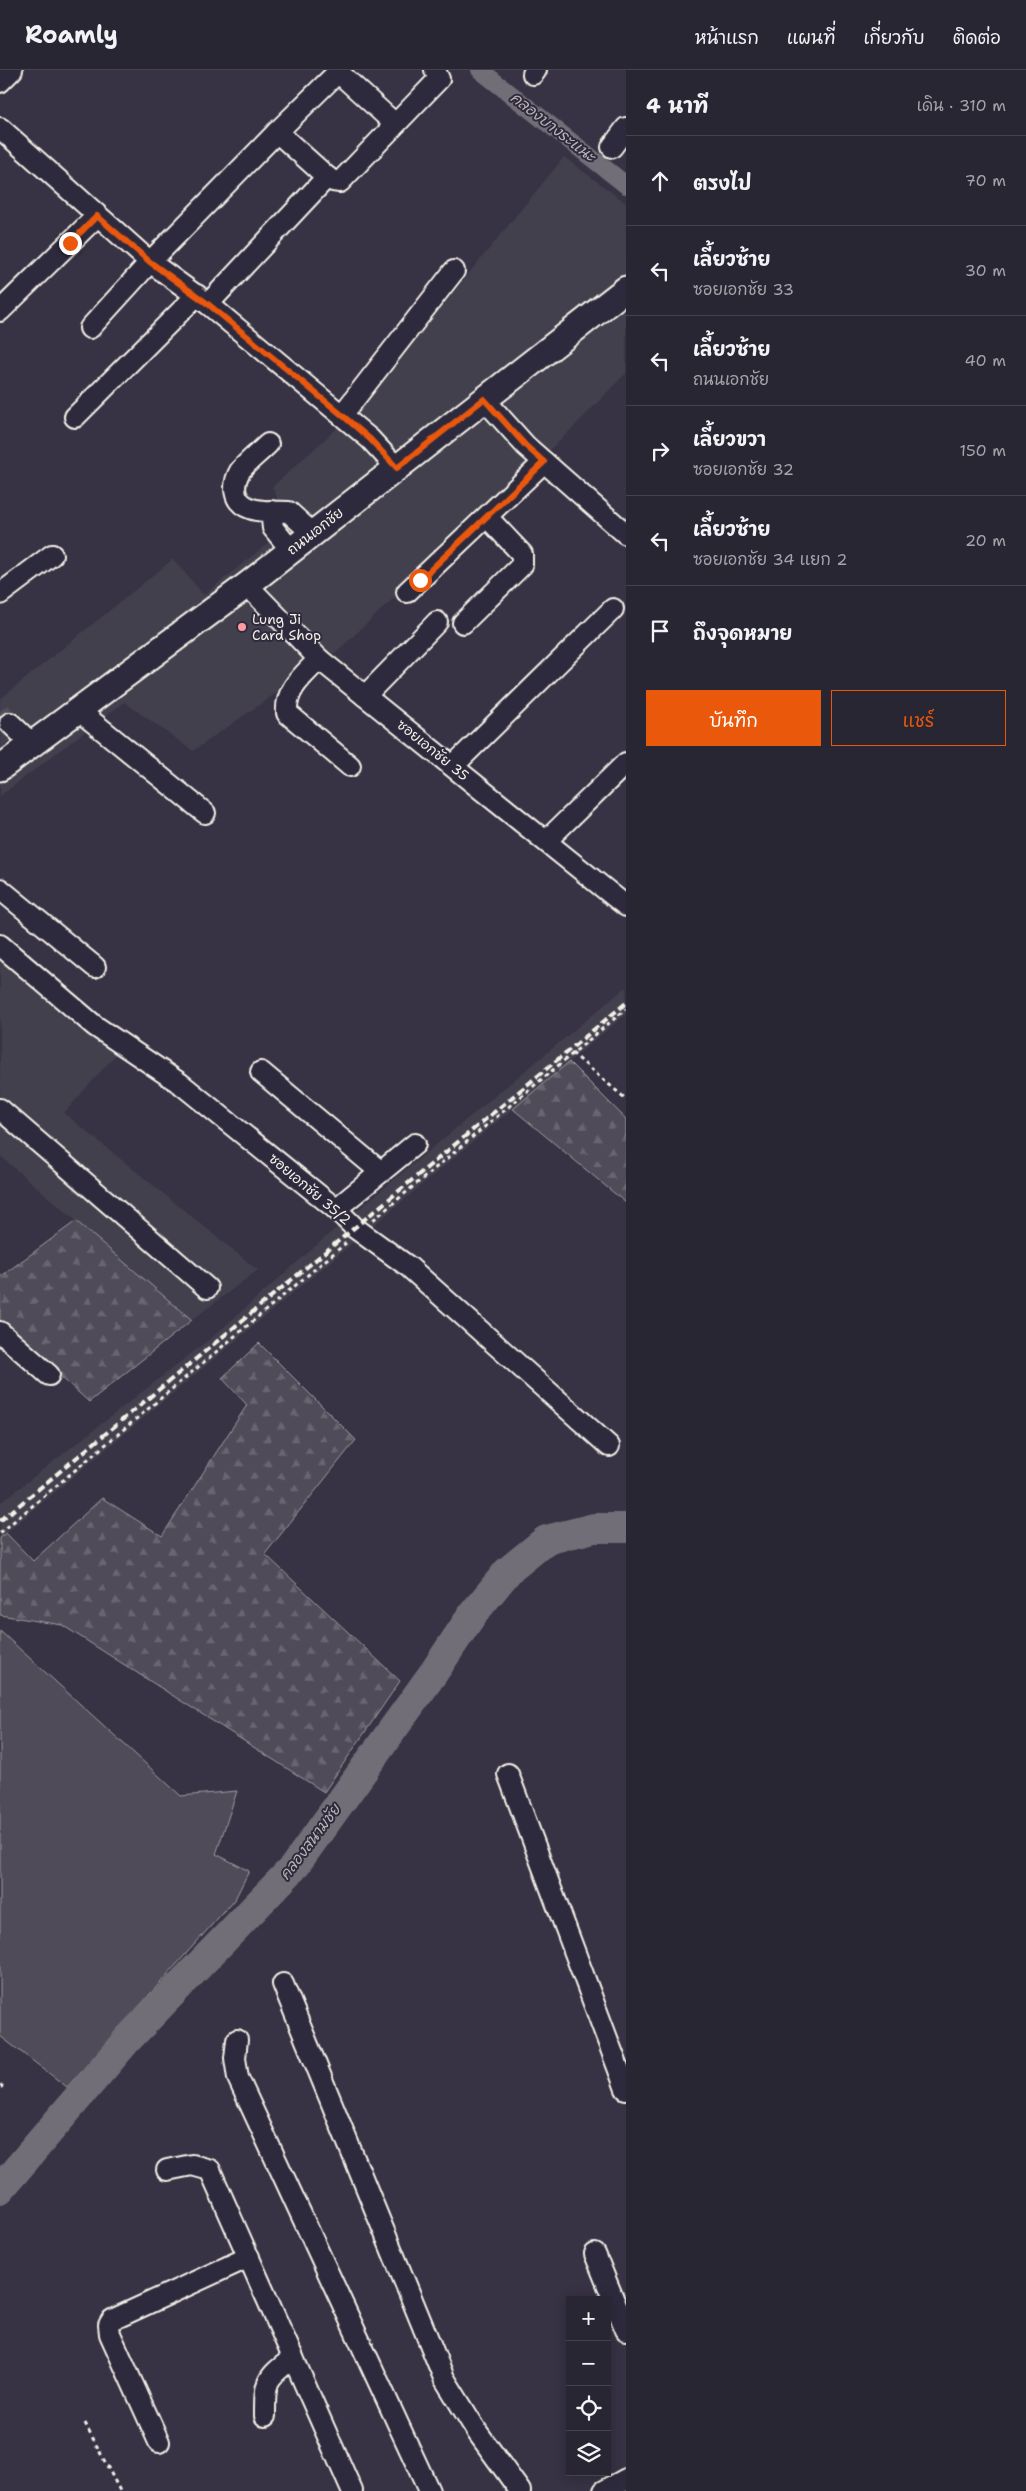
<!DOCTYPE html>
<html lang="th">
<meta charset="utf-8">
<style>
:root{--surface:#292633;--page:#35323f;--text:#f1f3f6;--muted:#a5a5ac;--line:#45434e;--accent:#ea580c}
body{margin:0;font-family:"Shantell Sans","Playpen Sans Thai",sans-serif;background:var(--page);color:var(--text)}
.controls{position:absolute;right:15px;bottom:15px;display:grid;overflow:hidden;border-radius:0px;box-shadow:0 2px 12px #0003}
.controls button{width:45px;height:45px;display:grid;place-items:center;padding:0;border:0;border-bottom:1px solid var(--line);background:var(--surface);color:var(--text);font:25px sans-serif}
.stop{position:absolute;width:15px;height:15px;margin:-11px;border:4px solid #ea580c;border-radius:50%;background:#fff}
.stop.end{background:#ea580c;border-color:#fff;box-shadow:0 1px 5px #0008}
.list{margin:0;padding:0;list-style:none}
h2{display:flex;justify-content:space-between;align-items:center;height:65px;margin:0;padding:0 20px;font-size:21px}
h2 small{font-size:16px;font-weight:400;color:var(--muted)}
.list li{display:grid;grid-template-columns:32px 1fr auto;gap:15px;align-items:center;box-sizing:border-box;height:90px;padding:0 20px;border-top:1px solid var(--line)}
.list b{display:block;font-size:19px;white-space:nowrap}
.list p{margin:0;font-size:16px;white-space:nowrap;color:var(--muted)}
.list em{font-size:16px;font-style:normal;color:var(--muted)}
.actions{display:flex;gap:10px;padding:15px 20px}
.actions a{flex:1;padding:11px 0;border:1px solid var(--accent);border-radius:0px;text-align:center;font-size:18px;color:var(--accent)}
.actions .main{background:var(--accent);color:#fff}
.icon{flex:none;width:28px;height:28px;fill:none;stroke:currentColor;stroke-width:2;stroke-linecap:round;stroke-linejoin:round}
.map{position:relative;flex:none;width:626px;height:2421px;overflow:hidden}
header{display:flex;align-items:center;gap:30px;box-sizing:border-box;height:70px;padding:0 25px;background:var(--surface);border-bottom:1px solid var(--line)}
header strong{font-size:24px}
nav{display:flex;gap:28px;margin-inline-start:auto;font-size:18px}
main{display:flex}
aside{flex:1;background:var(--surface)}
.map>svg:first-child{display:block}
.built{fill:#433f4e}
.green{fill:#504b59;stroke:#a29ea0}
.forest{fill:url(#forest-firs);stroke:#a29ea0}
.lines{fill:none;stroke-linecap:round;stroke-linejoin:round}
.canal{stroke:#726e77;stroke-width:18}
.river{stroke:#726e77;stroke-width:30}
.minor-tunnel{stroke:#534f5d;stroke-width:20;stroke-dasharray:20 10;stroke-linecap:butt}
.minor-casing{stroke:#f4f1e8;stroke-width:24}
.major-casing{stroke:#f4f1e8;stroke-width:29}
.path{stroke:#f4f1e8;stroke-width:3;stroke-dasharray:4 4;stroke-linecap:butt}
.minor{stroke:#2f2a3d;stroke-width:20}
.major{stroke:#2f2a3d;stroke-width:25}
.rail{stroke:#f4f1e8;stroke-width:4;stroke-dasharray:8 4;stroke-linecap:butt}
.route{stroke:#ea580c;stroke-width:6}
.poi-dot{fill:#ff9aa2;stroke:#2f2a3d;stroke-width:2}
.labels{text-anchor:middle;dominant-baseline:central;stroke-width:4;stroke-linejoin:round;paint-order:stroke}
.street-label{font-size:14px;fill:#f4f1e8;stroke:#2f2a3d}
.poi-label{font-size:14px;fill:#f4f1e8;stroke:#2f2a3d;text-anchor:start}
.water-label{font-size:15px;font-style:italic;fill:#bab6b5;stroke:#2f2a3d}
</style>
<header>
<strong>Roamly</strong>
<nav><a>หน้าแรก</a><a>แผนที่</a><a>เกี่ยวกับ</a><a>ติดต่อ</a></nav>
</header>
<main>
<div class="map">
<svg width="626" height="2421" viewBox="0 0 626 2421">
<defs>
<pattern id="forest-firs" width="22" height="20" patternUnits="userSpaceOnUse" patternTransform="scale(1.25)"><rect width="22" height="20" fill="#504b59"/><path d="M5 1l3.5 6h-7zM16 11l3.5 6h-7z" fill="#6a6571"/></pattern>
</defs>
<rect width="100%" height="100%" fill="#373244"/>
<filter id="ink" filterUnits="userSpaceOnUse"><feTurbulence type="fractalNoise" baseFrequency=".02" numOctaves="2"/><feDisplacementMap in="SourceGraphic" scale="10" xChannelSelector="R" yChannelSelector="G"/><feConvolveMatrix kernelMatrix="1 2 1 2 8 2 1 2 1" color-interpolation-filters="sRGB"/></filter>
<g filter="url(#ink)">
<!-- built -->
<g class="built">
<polygon points="564,87 626,133 626,303 574,357 340,579 193,681 124,632 0,726 0,629 173,489 204,525 290,455 272,417 358,339"/>
<polygon points="0,883 120,980 64,1043 258,1200 192,1250 0,1086"/>
<polygon points="626,917 626,944 0,1468 0,1433 211,1268 337,1157"/>
</g>
<!-- green -->
<polygon class="green" points="0,1561 181,1726 237,1721 216,1784 249,1801 235,1829 67,2017 0,1966"/>
<!-- forest -->
<g class="forest">
<polygon points="569,992 626,1049 626,1133 513,1039"/>
<polygon points="76,1151 192,1250 89,1332 0,1252 0,1207"/>
<polygon points="259,1273 356,1370 265,1484 400,1611 324,1722 62,1555 0,1545 0,1468 6,1463 33,1491 102,1428 162,1466 247,1335 222,1308"/>
</g>
<g class="lines">
<!-- canal -->
<polyline class="canal" points="480,0 626,115"/>
<!-- river -->
<polyline class="river" points="0,2119 127,1970 293,1798 434,1602 472,1545 508,1501 546,1470 594,1458 626,1458"/>
<!-- minor-tunnel -->
<polyline class="minor-tunnel" points="0,641 10,653"/>
<!-- minor casing -->
<g class="minor-casing">
<g id="minor">
<polyline points="338,2 395,54"/>
<polyline points="533,4 536,0"/>
<polyline points="0,12 12,0"/>
<polyline points="0,58 150,192 208,234 370,369 397,398"/>
<polyline points="277,62 340,0"/>
<polyline points="612,77 626,58"/>
<polyline points="208,234 327,107 333,111 340,112 439,9 435,0"/>
<polyline points="0,241 97,146"/>
<polyline points="90,258 150,192 277,62 327,107"/>
<polyline points="484,329 526,376 626,464"/>
<polyline points="342,345 454,201"/>
<polyline points="75,347 197,225"/>
<path d="M268,374C259,383 248,391 240,401C237,406 235,414 235,419C237,445 270,441 289,442L312,463"/>
<polyline points="271,441 273,458 291,480"/>
<polyline points="247,515 319,589 626,836"/>
<polyline points="407,522 544,392"/>
<polyline points="0,524 52,485"/>
<polyline points="463,553 522,495 522,484 487,447"/>
<path d="M319,589C304,605 285,619 287,643L350,696"/>
<polyline points="365,626 437,552"/>
<polyline points="78,640 205,743"/>
<polyline points="10,653 32,674"/>
<polyline points="453,696 613,539"/>
<polyline points="546,771 626,693"/>
<polyline points="0,819 95,897"/>
<polyline points="0,875 95,956 181,1014 336,1139 355,1158 409,1197 609,1376"/>
<polyline points="261,1002 381,1102"/>
<polyline points="0,1039 207,1218"/>
<polyline points="336,1139 415,1074"/>
<polyline points="0,1262 49,1305"/>
<polyline points="508,1704 626,2019"/>
<polyline points="283,1914 444,2308 478,2363 520,2421"/>
<polyline points="237,1970 235,1988 238,2008 429,2421"/>
<polyline points="167,2100 192,2095 210,2100 352,2421"/>
<polyline points="595,2184 626,2260"/>
<path d="M265,2346C265,2311 265,2309 293,2288"/>
<polyline points="159,2372 110,2264 109,2255 112,2250 249,2187"/>
<polyline points="604,2421 626,2409"/>
</g>
</g>
<!-- major casing -->
<g class="major-casing">
<polyline id="major" points="0,698 247,515 626,219"/>
</g>
<!-- path -->
<g class="path">
<polyline points="572,983 626,1029"/>
<polyline points="373,1150 626,939"/>
<polyline points="0,1463 346,1173"/>
<polyline points="0,2015 5,2020"/>
<polyline points="85,2353 120,2421"/>
</g>
<!-- minor -->
<use href="#minor" class="minor"/>
<!-- major -->
<use href="#major" class="major"/>
<!-- rail -->
<polyline class="rail" points="0,1451 626,933"/>
</g>
</g>
<g class="lines" filter="url(#ink)">
<!-- route -->
<polyline class="route" points="70,173 97,146 150,192 208,234 342,345 370,369 397,398 484,329 526,376 544,392 420,510"/>
</g>
<!-- markers -->
<circle class="poi-dot" cx="242" cy="557" r="5"/>
<g class="labels">
<!-- street labels -->
<g class="street-label">
<text transform="translate(315 461) rotate(-38)">ถนนเอกชัย</text>
<text transform="translate(433 680) rotate(39)">ซอยเอกชัย 35</text>
<text transform="translate(310 1119) rotate(40)">ซอยเอกชัย 35/2</text>
</g>
<!-- poi labels -->
<g class="poi-label">
<text x="252" y="549">Lung Ji<tspan x="252" dy="16">Card Shop</tspan></text>
</g>
<!-- water labels -->
<g class="water-label">
<text transform="translate(553 57) rotate(38)">คลองบางระแนะ</text>
<text transform="translate(310 1772) rotate(-53)">คลองสนามชัย</text>
</g>
</g>
</svg>
<div class="controls">
<button>+</button>
<button>−</button>
<button><svg class="icon" aria-label="locate" viewBox="0 0 24 24"><circle cx="12" cy="12" r="6"/><path d="M12 2v4M12 18v4M2 12h4M18 12h4"/></svg></button>
<button><svg class="icon" aria-label="layers" viewBox="0 0 24 24"><path d="M12 4l9 5-9 5-9-5zM3 14l9 5 9-5"/></svg></button>
</div>
<div class="stop" style="left:420px;top:510px"></div>
<div class="stop end" style="left:70px;top:173px"></div>
</div>
<aside>
<h2>4 นาที<small>เดิน · 310 m</small></h2>
<ul class="list">
<li><svg class="icon" aria-label="ahead" viewBox="0 0 24 24"><path d="M12 20V5M6 11l6-6 6 6"/></svg><div><b>ตรงไป</b></div><em>70 m</em></li>
<li><svg class="icon" aria-label="left" viewBox="0 0 24 24"><path d="M17 20v-9H6M10 6l-5 5 5 5"/></svg><div><b>เลี้ยวซ้าย</b><p>ซอยเอกชัย 33</p></div><em>30 m</em></li>
<li><svg class="icon" aria-label="left" viewBox="0 0 24 24"><path d="M17 20v-9H6M10 6l-5 5 5 5"/></svg><div><b>เลี้ยวซ้าย</b><p>ถนนเอกชัย</p></div><em>40 m</em></li>
<li><svg class="icon" aria-label="right" viewBox="0 0 24 24"><path d="M7 20v-9h11M14 6l5 5-5 5"/></svg><div><b>เลี้ยวขวา</b><p>ซอยเอกชัย 32</p></div><em>150 m</em></li>
<li><svg class="icon" aria-label="left" viewBox="0 0 24 24"><path d="M17 20v-9H6M10 6l-5 5 5 5"/></svg><div><b>เลี้ยวซ้าย</b><p>ซอยเอกชัย 34 แยก 2</p></div><em>20 m</em></li>
<li><svg class="icon" aria-label="arrive" viewBox="0 0 24 24"><path d="M6 21V4h12l-3 4 3 4H6"/></svg><div><b>ถึงจุดหมาย</b></div></li>
</ul>
<div class="actions"><a class="main">บันทึก</a><a>แชร์</a></div>
</aside>
</main>
